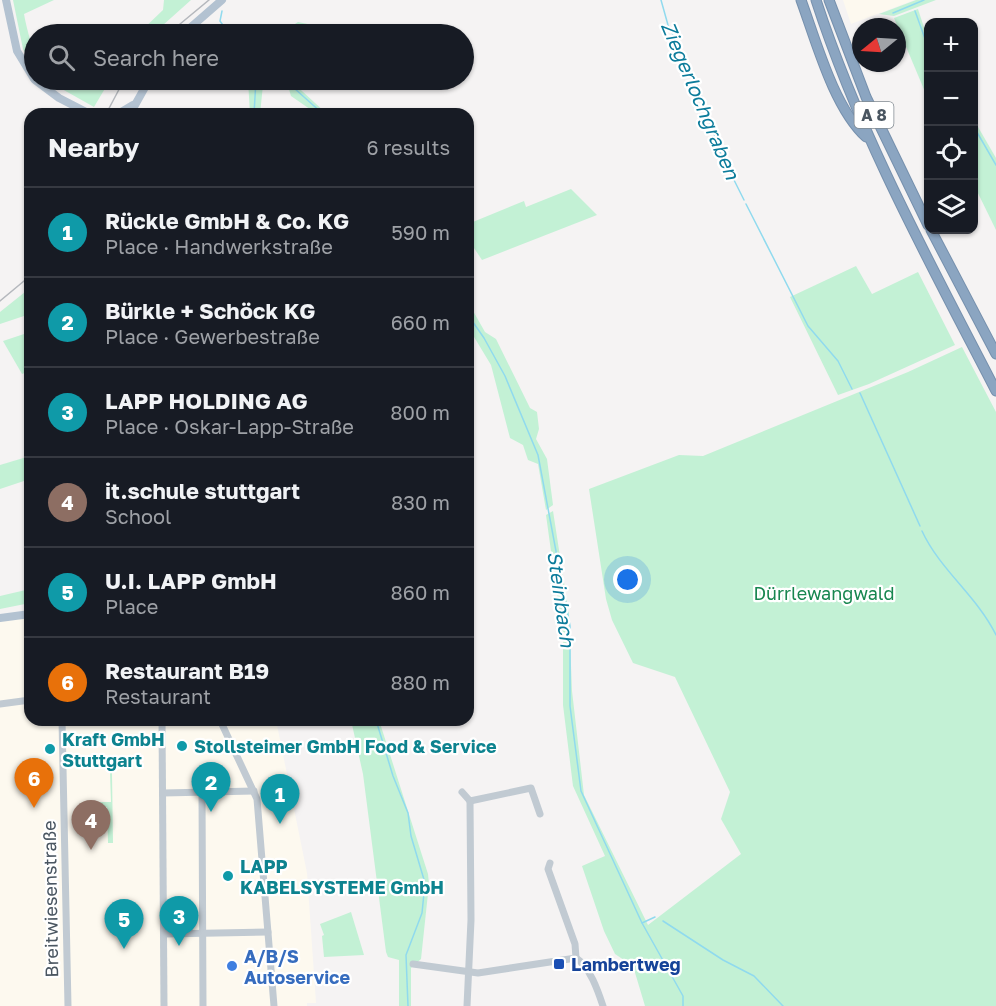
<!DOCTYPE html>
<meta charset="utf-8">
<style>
:root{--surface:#171b24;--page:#20242c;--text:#f1f3f6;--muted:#9ea1a6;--line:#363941;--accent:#1a73e8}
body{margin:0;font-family:"Golos Text",sans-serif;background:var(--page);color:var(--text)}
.controls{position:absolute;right:18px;top:18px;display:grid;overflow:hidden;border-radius:12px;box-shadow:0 2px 4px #0004}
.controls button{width:54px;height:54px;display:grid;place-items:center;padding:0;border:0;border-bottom:2px solid var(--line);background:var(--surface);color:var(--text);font:30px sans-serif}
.compass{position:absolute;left:852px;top:18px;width:54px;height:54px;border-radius:50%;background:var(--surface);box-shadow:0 2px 4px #0004;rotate:252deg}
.you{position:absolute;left:628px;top:580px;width:21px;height:21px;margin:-15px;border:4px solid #fff;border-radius:50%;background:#1a73e8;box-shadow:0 0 0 9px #1a73e833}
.badge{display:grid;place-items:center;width:39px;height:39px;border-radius:50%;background:var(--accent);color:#fff;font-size:20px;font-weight:700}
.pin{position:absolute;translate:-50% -50px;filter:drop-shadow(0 2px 3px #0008)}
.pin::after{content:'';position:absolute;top:32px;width:21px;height:18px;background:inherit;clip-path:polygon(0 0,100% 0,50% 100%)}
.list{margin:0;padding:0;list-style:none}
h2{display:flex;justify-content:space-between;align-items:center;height:78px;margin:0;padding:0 24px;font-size:26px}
h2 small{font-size:20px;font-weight:400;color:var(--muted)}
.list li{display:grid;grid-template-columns:39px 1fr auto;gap:18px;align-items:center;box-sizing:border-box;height:90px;padding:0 24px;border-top:2px solid var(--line)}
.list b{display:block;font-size:22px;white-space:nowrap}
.list p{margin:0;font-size:20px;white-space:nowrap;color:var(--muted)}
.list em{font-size:20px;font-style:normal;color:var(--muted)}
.icon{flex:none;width:33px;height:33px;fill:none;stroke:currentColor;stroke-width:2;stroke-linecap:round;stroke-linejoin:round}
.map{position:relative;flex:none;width:996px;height:1006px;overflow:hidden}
.search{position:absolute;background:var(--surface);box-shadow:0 2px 4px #0004;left:24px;top:24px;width:450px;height:66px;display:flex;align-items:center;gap:15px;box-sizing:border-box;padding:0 21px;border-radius:33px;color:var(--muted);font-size:22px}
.panel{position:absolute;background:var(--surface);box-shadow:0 2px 4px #0004;left:24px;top:108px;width:450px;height:618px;border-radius:18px}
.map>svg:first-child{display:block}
.commercial{fill:#fdf9ef}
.green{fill:#c3f1d5}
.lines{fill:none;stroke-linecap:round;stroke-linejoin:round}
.stream{stroke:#90daee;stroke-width:1.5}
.highway-casing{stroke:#7690ad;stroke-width:11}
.minor{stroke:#c1cad2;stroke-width:7}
.major{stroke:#b3c2d1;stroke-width:8}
.highway{stroke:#8ba5c1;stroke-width:9}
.tram{stroke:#b5b8bd;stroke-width:1.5}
.culture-dot{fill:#0f9aa8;stroke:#fff;stroke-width:2}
.transit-dot{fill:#1a4fb4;stroke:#fff;stroke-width:2}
.shop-dot{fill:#3f7fe0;stroke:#fff;stroke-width:2}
.labels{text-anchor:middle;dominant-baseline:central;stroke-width:4.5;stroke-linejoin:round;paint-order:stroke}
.shield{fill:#fff;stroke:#808990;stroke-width:1.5}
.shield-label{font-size:16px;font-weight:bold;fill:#4a5661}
.park-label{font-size:18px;fill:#17864f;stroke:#fff}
.culture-label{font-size:18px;font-weight:bold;fill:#0d838f;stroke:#fff;text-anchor:start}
.street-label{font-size:18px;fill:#4a5661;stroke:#fff}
.shop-label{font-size:18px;font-weight:bold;fill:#366cbe;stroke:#fff;text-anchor:start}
.transit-label{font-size:18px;font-weight:bold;fill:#164399;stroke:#fff;text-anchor:start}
.water-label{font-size:20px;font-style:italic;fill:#0c7c9b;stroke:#fff}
</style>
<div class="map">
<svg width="996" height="1006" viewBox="0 0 996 1006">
<rect width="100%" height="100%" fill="#f5f3f3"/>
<!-- commercial -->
<g class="commercial">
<polygon points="843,0 914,0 851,24"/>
<polygon points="30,614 30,720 276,720 307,873 316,1003 307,1003 307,1006 0,1006 0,619"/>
</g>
<!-- green -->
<g class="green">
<path d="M13,0H54L24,14C27,33 35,50 34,68L23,49Z"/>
<polygon points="164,0 191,0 153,34 138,34 163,10"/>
<polygon points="916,0 936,0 894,16 879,14"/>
<polygon points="918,9 928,40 928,99 894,18"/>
<polygon points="298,22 351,33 280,34"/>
<path d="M46,80C62,79 74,87 90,88L97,80H110L94,107Z"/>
<polygon points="248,80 269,80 263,85 260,114 250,114"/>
<polygon points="274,80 290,80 327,114 317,114 291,96 288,86"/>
<polygon points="974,120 996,158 996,230 974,185"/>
<polygon points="571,189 597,215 482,260 468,239 468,224 524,201 526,207"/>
<polygon points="856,266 872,294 918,272 955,345 869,384 838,395 790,297"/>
<polygon points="30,288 30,314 0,324 0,312"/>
<polygon points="468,302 485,332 496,339 530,408 537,412 539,429 536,439 547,459 553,505 546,510 538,464 528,460 523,445 510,438 491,365 468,327"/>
<polygon points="30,332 30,371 22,374 3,341"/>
<polygon points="962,347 996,412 996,1006 645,1006 633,966 615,954 604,931 582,866 605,856 573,786 563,705 563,638 546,515 553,511 569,615 572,691 584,795 648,925 741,854 721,819 730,792 675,677 633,663 612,620 606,599 589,489 679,455 703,456 908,372"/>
<polygon points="30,456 30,479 0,489 0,465"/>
<polygon points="30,589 30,603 0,609 0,596"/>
<polygon points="351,720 379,720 428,874 429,884 421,959 411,968 411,1006 399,1006 399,960 388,957 386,952 363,774"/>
<polygon points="110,773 112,773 113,843 108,843 107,807 99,807 99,802 111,802"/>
<polygon points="351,912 364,955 324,957 322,936 324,935 320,924"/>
</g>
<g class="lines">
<!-- stream -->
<g class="stream">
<polyline points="661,0 668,25 697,83 720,152 744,200"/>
<polyline points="222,11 220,21 229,34"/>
<polyline points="915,11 928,47"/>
<polyline points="893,13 924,0"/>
<polyline points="277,80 285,80 323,114"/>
<polyline points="254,114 256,80"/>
<polyline points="974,127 996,165"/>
<polyline points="746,204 808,326 838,361 852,389"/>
<polyline points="468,315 484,338 505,376 538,455 570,626 570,706 581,791 642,923 683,996 683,1006"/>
<polyline points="860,393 920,526"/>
<path d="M922,531C940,570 977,596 996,635"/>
<polyline points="376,720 393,776 408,813 411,836 425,883 422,913 406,955 408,1006"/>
<polyline points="663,921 723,960 754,976 783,1006"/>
<polyline points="642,923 655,917"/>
</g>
<!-- highway casing -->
<g class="highway-casing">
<g id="highway">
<path d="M801,0C816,41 834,108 866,137"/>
<path d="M816,0C861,138 930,263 996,391"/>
<polyline points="829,0 866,97 928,225"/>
<polyline points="931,230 996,354"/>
</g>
</g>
<!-- minor -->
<g class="minor">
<polyline points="0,704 30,700"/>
<polyline points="62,720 68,1006"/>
<polyline points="162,720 164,1006"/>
<polyline points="220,720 257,799 274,1006"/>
<polyline points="462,792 470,801"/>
<polyline points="163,793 254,791"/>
<polyline points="202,793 203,1006"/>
<polyline points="470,801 531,788 540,814"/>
<polyline points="550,863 548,869 575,944 576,958"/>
<polyline points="165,934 268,932"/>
<path d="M576,958C590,967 598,991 603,1006"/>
<polyline points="413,964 478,973 576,958"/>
<polyline points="467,1006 471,920 470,801"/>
</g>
<!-- major -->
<g class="major">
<polyline points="6,0 17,51 34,79"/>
<polyline points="183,34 222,0"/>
<polyline points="35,80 59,98 90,114"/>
<polyline points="118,114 133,105"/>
<polyline points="130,114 149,80"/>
<polyline points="0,618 30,614"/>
</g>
<!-- highway -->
<use href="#highway" class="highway"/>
<!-- tram -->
<g class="tram">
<polyline points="168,34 209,0"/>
<polyline points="106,114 124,80"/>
<polyline points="0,301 30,276"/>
</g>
</g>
<!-- markers -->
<g class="culture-dot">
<circle cx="182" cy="746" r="6"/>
<circle cx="50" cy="749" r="6"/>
<circle cx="228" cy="876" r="6"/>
</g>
<rect class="transit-dot" x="553" y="958" width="12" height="12" rx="3"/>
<circle class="shop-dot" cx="232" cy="966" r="6"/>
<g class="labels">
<!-- shield labels -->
<rect class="shield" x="854.5" y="102" width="39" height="26" rx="4.5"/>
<g class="shield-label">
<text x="874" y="115">A 8</text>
</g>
<!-- park labels -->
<g class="park-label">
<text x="824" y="593">Dürrlewangwald</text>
</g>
<!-- culture labels -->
<g class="culture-label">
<text x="62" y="739">Kraft GmbH<tspan x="62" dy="21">Stuttgart</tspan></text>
<text x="194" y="746">Stollsteimer GmbH Food &amp; Service</text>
<text x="240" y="866">LAPP<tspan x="240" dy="21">KABELSYSTEME GmbH</tspan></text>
</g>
<!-- street labels -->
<g class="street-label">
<text transform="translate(50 899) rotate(-91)">Breitwiesenstraße</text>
</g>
<!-- shop labels -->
<g class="shop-label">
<text x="244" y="956">A/B/S<tspan x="244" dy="21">Autoservice</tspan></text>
</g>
<!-- transit labels -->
<g class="transit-label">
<text x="571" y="964">Lambertweg</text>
</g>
<!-- water labels -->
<g class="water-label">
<text transform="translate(701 100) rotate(67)">Ziegerlochgraben</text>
<text transform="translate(562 599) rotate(82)">Steinbach</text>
</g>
</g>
</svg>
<div class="controls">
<button>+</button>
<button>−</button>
<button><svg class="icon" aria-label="locate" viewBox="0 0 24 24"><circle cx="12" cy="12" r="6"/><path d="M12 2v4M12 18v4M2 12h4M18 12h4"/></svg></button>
<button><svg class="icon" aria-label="layers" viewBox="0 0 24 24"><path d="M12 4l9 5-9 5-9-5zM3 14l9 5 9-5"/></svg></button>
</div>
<svg class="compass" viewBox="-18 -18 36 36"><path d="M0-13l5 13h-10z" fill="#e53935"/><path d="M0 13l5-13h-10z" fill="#9ea1a6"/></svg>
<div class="you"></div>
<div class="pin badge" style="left:280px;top:824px;background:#0f9aa8">1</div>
<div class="pin badge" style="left:211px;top:812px;background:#0f9aa8">2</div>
<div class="pin badge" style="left:179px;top:946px;background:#0f9aa8">3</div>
<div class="pin badge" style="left:91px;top:850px;background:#8d6e63">4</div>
<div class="pin badge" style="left:124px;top:949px;background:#0f9aa8">5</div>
<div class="pin badge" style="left:34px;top:808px;background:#e8710a">6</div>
<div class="search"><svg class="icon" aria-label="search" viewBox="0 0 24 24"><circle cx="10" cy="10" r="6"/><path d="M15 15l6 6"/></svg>Search here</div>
<section class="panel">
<h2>Nearby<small>6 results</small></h2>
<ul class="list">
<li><span class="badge" style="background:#0f9aa8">1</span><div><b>Rückle GmbH &amp; Co. KG</b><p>Place · Handwerkstraße</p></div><em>590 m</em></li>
<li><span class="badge" style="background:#0f9aa8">2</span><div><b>Bürkle + Schöck KG</b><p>Place · Gewerbestraße</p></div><em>660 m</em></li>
<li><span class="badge" style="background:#0f9aa8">3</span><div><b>LAPP HOLDING AG</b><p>Place · Oskar-Lapp-Straße</p></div><em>800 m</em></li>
<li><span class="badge" style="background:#8d6e63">4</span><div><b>it.schule stuttgart</b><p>School</p></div><em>830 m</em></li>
<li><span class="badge" style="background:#0f9aa8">5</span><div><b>U.I. LAPP GmbH</b><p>Place</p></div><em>860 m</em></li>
<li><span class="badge" style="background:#e8710a">6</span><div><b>Restaurant B19</b><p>Restaurant</p></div><em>880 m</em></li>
</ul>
</section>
</div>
